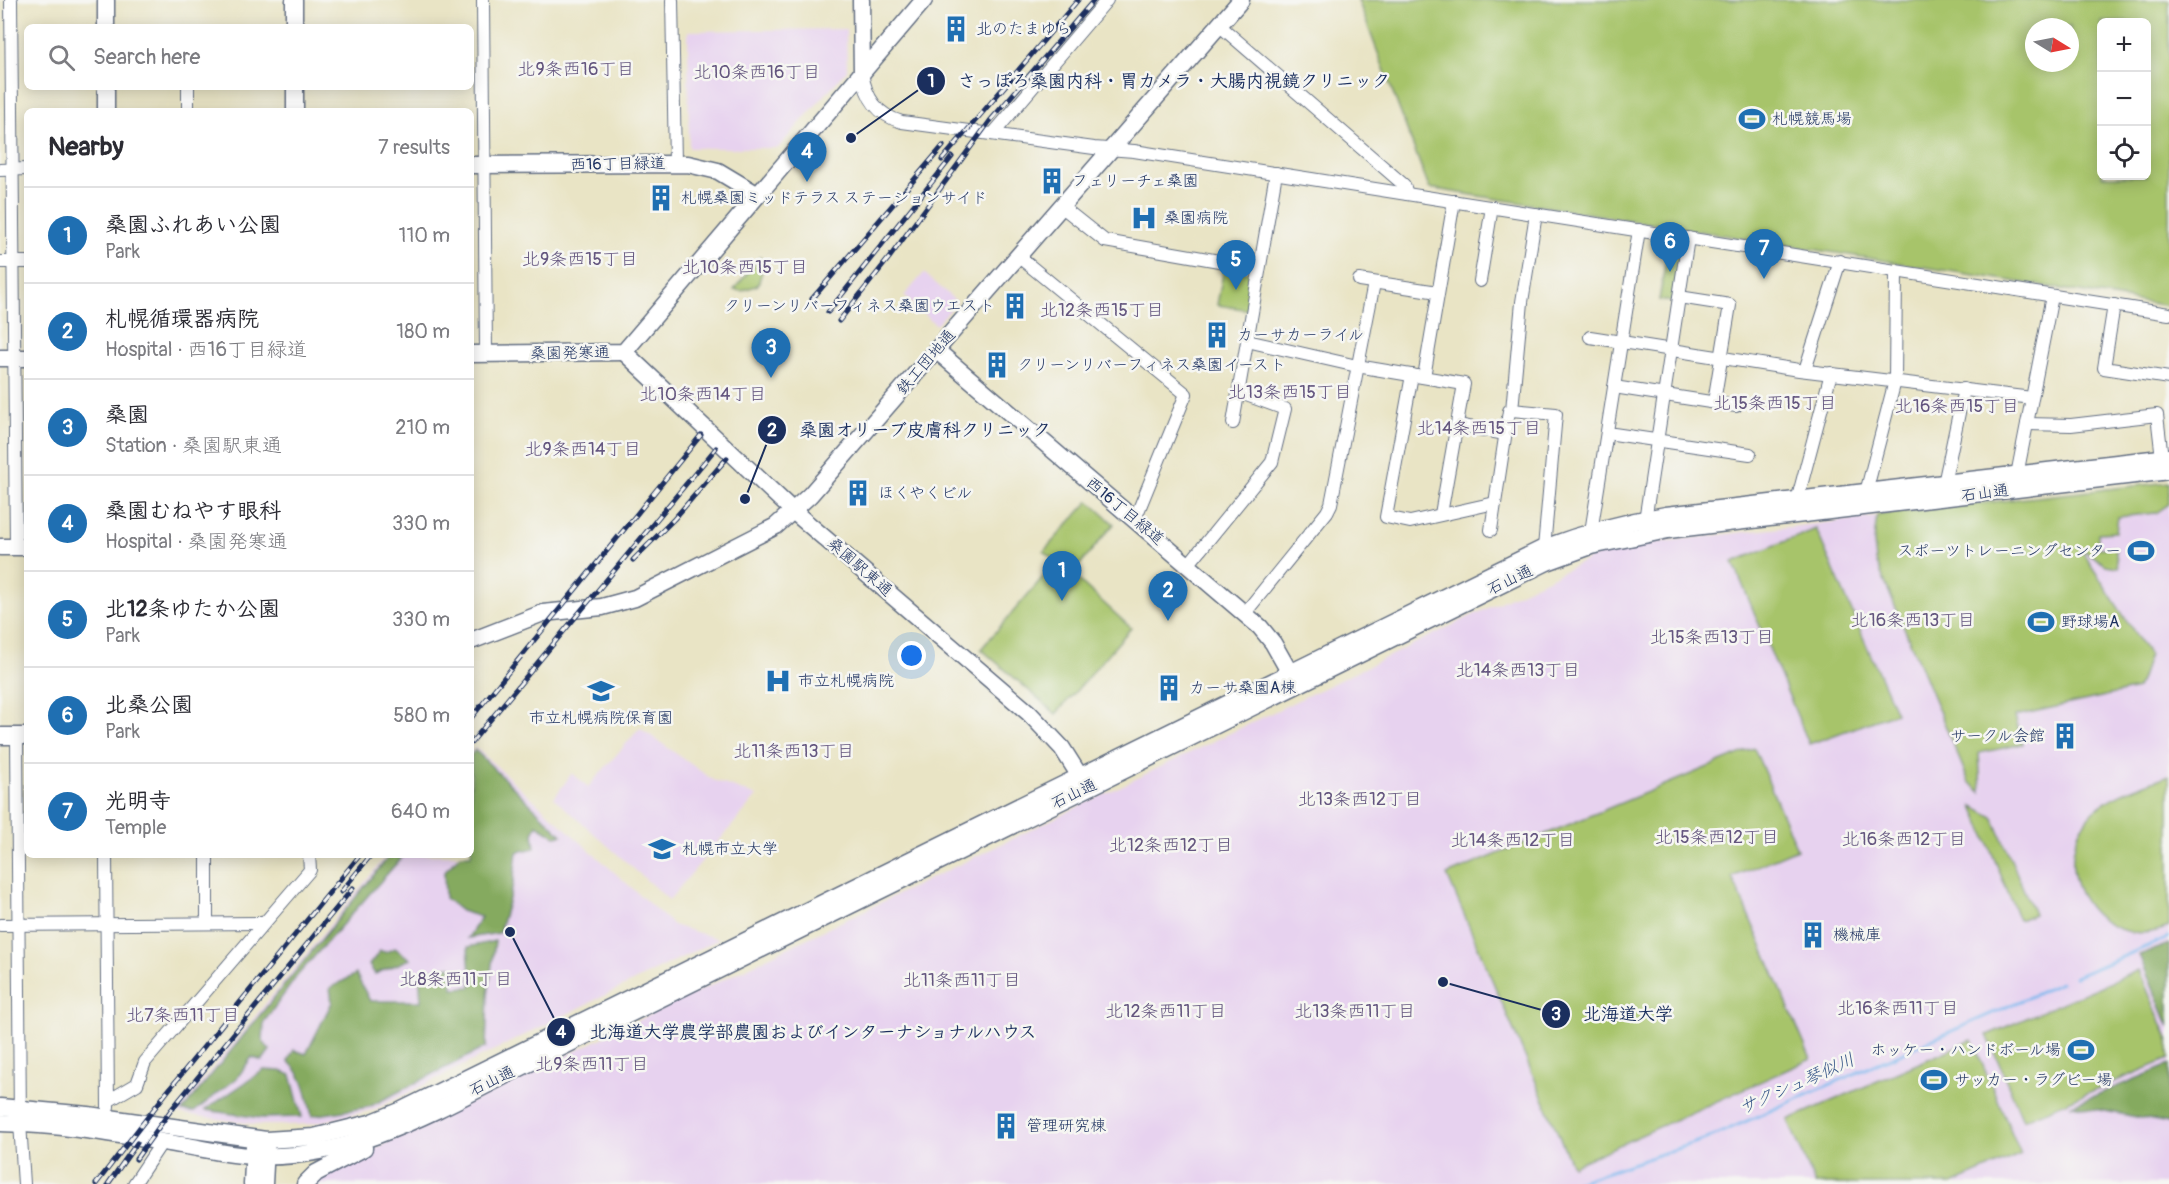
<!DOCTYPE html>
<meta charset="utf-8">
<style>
:root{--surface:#fff;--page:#f2f2f3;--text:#2b2b33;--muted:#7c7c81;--line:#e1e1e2;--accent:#1f6fb2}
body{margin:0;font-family:Pangolin,"Klee One",sans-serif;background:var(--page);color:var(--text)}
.controls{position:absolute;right:18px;top:18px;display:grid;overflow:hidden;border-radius:9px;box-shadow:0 3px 15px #0003}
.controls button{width:54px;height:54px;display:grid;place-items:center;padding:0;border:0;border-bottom:2px solid var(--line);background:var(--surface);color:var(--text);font:30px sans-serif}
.compass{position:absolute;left:2025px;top:18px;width:54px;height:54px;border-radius:50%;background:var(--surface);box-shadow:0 3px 15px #0003;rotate:100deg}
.you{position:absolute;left:912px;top:656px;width:21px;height:21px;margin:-15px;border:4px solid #fff;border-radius:50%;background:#1a73e8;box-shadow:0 0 0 9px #1a73e833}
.badge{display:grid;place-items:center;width:39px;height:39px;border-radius:50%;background:var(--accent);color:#fff;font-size:20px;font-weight:700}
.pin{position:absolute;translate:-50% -50px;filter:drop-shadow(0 2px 3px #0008)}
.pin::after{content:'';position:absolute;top:32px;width:21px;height:18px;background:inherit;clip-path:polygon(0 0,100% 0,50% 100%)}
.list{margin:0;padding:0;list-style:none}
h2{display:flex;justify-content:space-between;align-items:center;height:78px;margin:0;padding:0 24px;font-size:26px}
h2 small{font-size:20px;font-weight:400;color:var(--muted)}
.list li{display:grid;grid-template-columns:39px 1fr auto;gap:18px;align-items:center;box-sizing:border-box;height:96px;padding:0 24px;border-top:2px solid var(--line)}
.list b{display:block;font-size:22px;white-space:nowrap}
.list p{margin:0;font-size:20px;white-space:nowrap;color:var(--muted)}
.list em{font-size:20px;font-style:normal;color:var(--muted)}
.icon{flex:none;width:33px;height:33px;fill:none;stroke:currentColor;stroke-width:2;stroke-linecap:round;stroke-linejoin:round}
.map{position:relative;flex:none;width:2169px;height:1184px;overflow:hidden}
.search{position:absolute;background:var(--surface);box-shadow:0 3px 15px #0003;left:24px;top:24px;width:450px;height:66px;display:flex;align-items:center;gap:15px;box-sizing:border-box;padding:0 21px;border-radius:9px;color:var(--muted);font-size:22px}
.panel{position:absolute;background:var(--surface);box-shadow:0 3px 15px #0003;left:24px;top:108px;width:450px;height:750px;border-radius:9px}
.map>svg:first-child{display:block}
.built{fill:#e7d2ef}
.green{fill:#a7c46b;stroke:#617a64;stroke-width:1.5;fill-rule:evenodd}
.forest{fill:#85aa5f;stroke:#506c5e;stroke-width:1.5}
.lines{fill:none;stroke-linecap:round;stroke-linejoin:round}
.stream{stroke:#7cb8ee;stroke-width:3}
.street-casing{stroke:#636e82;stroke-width:14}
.secondary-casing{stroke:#636e82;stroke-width:19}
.street{stroke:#fff;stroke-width:12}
.secondary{stroke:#fff;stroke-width:16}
.rail-casing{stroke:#1b2f5e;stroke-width:5}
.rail{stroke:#f6f6f2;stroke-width:3;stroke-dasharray:9;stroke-linecap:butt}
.labels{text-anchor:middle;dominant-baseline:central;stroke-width:5;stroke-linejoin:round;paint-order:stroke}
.poi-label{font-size:16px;fill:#1b2f5e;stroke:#f6f6f2;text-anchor:start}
.street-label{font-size:16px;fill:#1b2f5e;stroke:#f6f6f2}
.neighbourhood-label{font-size:18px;fill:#64567f;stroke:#f6f6f2}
.water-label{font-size:18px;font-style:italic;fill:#385889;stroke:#f6f6f2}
.leader{fill:none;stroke:#1b2f5e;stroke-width:2}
.callout-dot{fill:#1b2f5e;stroke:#f6f6f2;stroke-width:2}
.mark-label{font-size:18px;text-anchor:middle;font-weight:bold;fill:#fff}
.callout-label{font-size:18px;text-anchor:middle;font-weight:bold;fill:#1b2f5e;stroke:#f6f6f2;stroke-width:5;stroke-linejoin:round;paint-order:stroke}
</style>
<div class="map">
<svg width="2169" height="1184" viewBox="0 0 2169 1184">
<rect width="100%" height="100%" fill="#f6f6f2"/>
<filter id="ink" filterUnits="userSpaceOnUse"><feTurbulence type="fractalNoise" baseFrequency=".0167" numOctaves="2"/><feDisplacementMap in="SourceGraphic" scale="12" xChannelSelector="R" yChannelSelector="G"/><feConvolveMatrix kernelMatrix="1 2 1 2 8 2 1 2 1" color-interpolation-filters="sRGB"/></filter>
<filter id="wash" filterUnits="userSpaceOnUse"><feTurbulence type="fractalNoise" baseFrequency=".008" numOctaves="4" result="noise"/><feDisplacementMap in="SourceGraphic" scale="24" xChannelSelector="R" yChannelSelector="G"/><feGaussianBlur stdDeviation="1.35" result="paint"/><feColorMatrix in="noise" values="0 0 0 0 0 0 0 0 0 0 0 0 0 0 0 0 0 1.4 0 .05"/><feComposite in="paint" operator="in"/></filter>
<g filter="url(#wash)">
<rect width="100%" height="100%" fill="#e9e4c5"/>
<!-- built -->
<g class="built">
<polygon points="846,29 847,70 778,148 689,148 688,31"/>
<polygon points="924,273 957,302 936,325 904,296"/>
<polygon points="2169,483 2169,1184 313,1184 324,1173 1599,554 1650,543"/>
<polygon points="640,728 713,780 757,796 669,900 554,798 572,773 588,787"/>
<polygon points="475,747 673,925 719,939 373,1110 311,1124 287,1125 260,1125 176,1113 387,855 471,855 471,752"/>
</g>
<!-- green -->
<g class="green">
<path d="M1358,0H2169V306L1429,188ZM2102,22H2146V176H2102ZM2034,27H2070V63H2034Z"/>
<polygon points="1669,242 1682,244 1672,302 1659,300"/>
<polygon points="760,257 764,265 758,285 742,291 734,290"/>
<polygon points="1224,268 1252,273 1253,275 1249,310 1217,305"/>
<polygon points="2169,482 2169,504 2156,513 2118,517 2116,532 2098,533 2098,548 2115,547 2118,567 2106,565 2080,548 2149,655 2137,689 2015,716 2023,744 1979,753 1981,792 1969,782 1876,561 1874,542 1877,515"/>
<polygon points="1089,501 1114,524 1072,574 1131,628 1056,714 981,649 1056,562 1044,551"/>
<polygon points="1816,529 1896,713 1809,744 1733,562"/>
<polygon points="1754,748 1797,849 1732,877 1811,1059 1572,1166 1447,875"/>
<path d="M2169,775V927C2098,956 2040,867 2094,811C2113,793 2145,785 2169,775Z"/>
<polygon points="1973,806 1993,817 2034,914 2019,920"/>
<polygon points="2139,970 2169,1041 2169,1059 2023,1120 1987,1035"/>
<polygon points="1972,1040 2021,1154 1952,1184 1815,1184 1788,1120"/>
</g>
<!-- forest -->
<g class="forest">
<polygon points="475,750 562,835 555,836 537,825 533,833 535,848 517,852 513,885 499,933 468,938 481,917 461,911 445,898 444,872 460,855 471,855 471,755"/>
<polygon points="390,855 404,855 297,976 264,1022 263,1042 270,1050 262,1061 252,1057 237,1078 194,1112 182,1111"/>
<path d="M495,941L488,996L486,1047L369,1107L312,1116C307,1095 305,1076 288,1061L294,1050L306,1054L332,1002L330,988L356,974L370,1001H421L419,972L451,966L453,988L471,987L468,947Z"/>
<polygon points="2169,944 2169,1027 2139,955"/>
<polygon points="395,948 410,959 375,974 369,965 380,951 386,952"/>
<polygon points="2169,1065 2169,1123 2072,1105"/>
<polygon points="264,1070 281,1071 291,1075 302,1117 261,1118 205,1110"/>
</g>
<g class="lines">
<!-- stream -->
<g class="stream">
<polyline points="2075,977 2169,937"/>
<polyline points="1572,1184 1706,1139 2061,983"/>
</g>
</g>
</g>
<g filter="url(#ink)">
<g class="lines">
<!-- street casing -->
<g class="street-casing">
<g id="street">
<polyline points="11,0 16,547"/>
<polyline points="483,0 486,354"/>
<polyline points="672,0 675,163"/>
<polyline points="1219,25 1404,185 1407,194"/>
<path d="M862,73C866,98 877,115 902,122L1094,148L1134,151L2169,314"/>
<polyline points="188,87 188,111"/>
<polyline points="993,134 1107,0"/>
<polyline points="0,170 27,169"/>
<polyline points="1061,206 1105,241 1259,268"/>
<polyline points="1018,256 1186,394 1135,519"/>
<polyline points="0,262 27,262"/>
<polyline points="1359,280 1438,292"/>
<polyline points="1480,281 1492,207"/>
<polyline points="1679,297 1730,305 1714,402"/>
<polyline points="2114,305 2104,368 2169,378"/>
<polyline points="1590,337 1799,370 2032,398"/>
<polyline points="1247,341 1357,366 1464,384 1441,514"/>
<polyline points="1805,370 1840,261"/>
<polyline points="1412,375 1386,517 1410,522 1495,503"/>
<polyline points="1424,377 1454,201"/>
<polyline points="1614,387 1736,406"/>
<polyline points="1512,410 1556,414 1544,548"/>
<polyline points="1233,423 1276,173"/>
<polyline points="2027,424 2071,425 2157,415 2162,458"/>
<polyline points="1458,425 1505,434"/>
<polyline points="1607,433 1750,454"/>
<polyline points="2017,475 2052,296"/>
<polyline points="1944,484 1964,389"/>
<polyline points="1864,500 1895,381 1896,271"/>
<polyline points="1797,501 1831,373"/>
<polyline points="1644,527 1688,238"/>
<polyline points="1491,530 1509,411 1512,410 1522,302 1536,214"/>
<polyline points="1591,532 1639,230"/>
<polyline points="1188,565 1272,462 1285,409 1238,392"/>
<polyline points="1245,613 1327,512 1331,504 1374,283"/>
<polyline points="17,736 20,1123 24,1184"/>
<polyline points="106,855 108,1107"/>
<polyline points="207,855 207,923"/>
<polyline points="0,925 262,923"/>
<polyline points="108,1101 137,1084 145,1062 310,870 309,855"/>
<polyline points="134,1184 162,1142"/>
</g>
</g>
<!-- secondary casing -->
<g class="secondary-casing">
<g id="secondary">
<polyline points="106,0 106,27"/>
<polyline points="294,0 294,27"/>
<polyline points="861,0 862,73"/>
<polyline points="106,87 106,111"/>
<polyline points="295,87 295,111"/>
<polyline points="471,165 688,164 718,171 758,195"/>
<polyline points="936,350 1260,627 1273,643 1295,682"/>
<polyline points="624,352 793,511 1029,713 1062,748 1086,786"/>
<polyline points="471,354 624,352 924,0"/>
<polyline points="0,358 27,358"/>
<polyline points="0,547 27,547"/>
<polyline points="471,641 543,613 602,607 635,598 776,526 810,495 1241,0"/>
<polyline points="0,736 27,736"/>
<path d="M0,1107L88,1115L266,1140L314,1137L370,1123L400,1111L1544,548C1584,533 1624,522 1666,515L2169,457"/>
<path d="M0,1123C61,1124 121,1135 181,1145C205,1149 229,1155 253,1156C358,1162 453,1100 544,1056L1547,562L1591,546L1668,530L2169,471"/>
<polyline points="252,1184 254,1146"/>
<polyline points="264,1184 266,1146"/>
<polyline points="305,1184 316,1173 364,1148"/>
</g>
</g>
<!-- street -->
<use href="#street" class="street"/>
<!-- secondary -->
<use href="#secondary" class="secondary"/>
<!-- rail casing -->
<g class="rail-casing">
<g id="rail">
<polyline points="942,160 1078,0"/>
<polyline points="812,299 943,146"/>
<polyline points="828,312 952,157"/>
<polyline points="839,321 889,258 990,121 1094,0"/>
<polyline points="633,560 674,519 727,458"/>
<polyline points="471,718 701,435"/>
<polyline points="471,743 716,448"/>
<polyline points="341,892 371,855"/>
<polyline points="136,1159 171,1110 353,888"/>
<polyline points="96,1184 167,1092 360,855"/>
<polyline points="108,1184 137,1143"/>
</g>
</g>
<!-- rail -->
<use href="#rail" class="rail"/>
</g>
</g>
<!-- icons -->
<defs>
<g id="building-bare" transform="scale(2.07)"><path d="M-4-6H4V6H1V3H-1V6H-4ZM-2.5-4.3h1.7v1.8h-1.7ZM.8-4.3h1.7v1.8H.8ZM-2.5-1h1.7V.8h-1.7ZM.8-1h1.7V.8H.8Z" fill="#1f6fb2" stroke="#f6f6f2" stroke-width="2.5" paint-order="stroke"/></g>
<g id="stadium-bare" transform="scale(2.07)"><path d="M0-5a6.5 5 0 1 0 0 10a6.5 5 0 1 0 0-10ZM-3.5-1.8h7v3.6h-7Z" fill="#1f6fb2" stroke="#f6f6f2" stroke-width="2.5" paint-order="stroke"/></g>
<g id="hospital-bare" transform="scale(2.07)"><path d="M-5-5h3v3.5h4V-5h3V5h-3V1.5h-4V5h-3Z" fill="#1f6fb2" stroke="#f6f6f2" stroke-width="2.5" paint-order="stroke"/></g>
<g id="school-bare" transform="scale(2.07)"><path d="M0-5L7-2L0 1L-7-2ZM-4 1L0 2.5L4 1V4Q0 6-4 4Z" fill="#1f6fb2" stroke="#f6f6f2" stroke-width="2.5" paint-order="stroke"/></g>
</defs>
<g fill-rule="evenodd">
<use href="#building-bare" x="956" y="29"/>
<use href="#stadium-bare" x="1752" y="119"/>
<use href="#building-bare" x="1052" y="181"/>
<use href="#building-bare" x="661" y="198"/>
<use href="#hospital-bare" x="1144" y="218"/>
<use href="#building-bare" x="1015" y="306"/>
<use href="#building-bare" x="1217" y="335"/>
<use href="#building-bare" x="997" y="365"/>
<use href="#building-bare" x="858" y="493"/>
<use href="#stadium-bare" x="2141" y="551"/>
<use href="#stadium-bare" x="2041" y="622"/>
<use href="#hospital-bare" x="778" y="681"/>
<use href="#building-bare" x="1169" y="688"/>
<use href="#school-bare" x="601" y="691"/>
<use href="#building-bare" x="2065" y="736"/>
<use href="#school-bare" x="662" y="849"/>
<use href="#building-bare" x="1813" y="935"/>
<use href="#stadium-bare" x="2081" y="1050"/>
<use href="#stadium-bare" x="1934" y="1080"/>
<use href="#building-bare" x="1006" y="1126"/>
</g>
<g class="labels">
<!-- poi labels -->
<g class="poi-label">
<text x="976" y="29">北のたまゆら</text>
<text x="1772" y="119">札幌競馬場</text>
<text x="1072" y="181">フェリーチェ桑園</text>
<text x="681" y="198">札幌桑園ミッドテラス ステーションサイド</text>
<text x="1164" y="218">桑園病院</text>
<text x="995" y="306" text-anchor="end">クリーンリバーフィネス桑園ウエスト</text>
<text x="1237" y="335">カーサカーライル</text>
<text x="1017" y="365">クリーンリバーフィネス桑園イースト</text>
<text x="878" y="493">ほくやくビル</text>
<text x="2121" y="551" text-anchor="end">スポーツトレーニングセンター</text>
<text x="2061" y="622">野球場A</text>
<text x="798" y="681">市立札幌病院</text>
<text x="1189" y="688">カーサ桑園A棟</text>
<text x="601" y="718" text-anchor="middle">市立札幌病院保育園</text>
<text x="2045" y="736" text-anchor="end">サークル会館</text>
<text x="682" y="849">札幌市立大学</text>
<text x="1833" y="935">機械庫</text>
<text x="2061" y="1050" text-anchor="end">ホッケー・ハンドボール場</text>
<text x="1954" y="1080">サッカー・ラグビー場</text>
<text x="1026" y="1126">管理研究棟</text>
</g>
<!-- street labels -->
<g class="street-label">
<text transform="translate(618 164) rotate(-1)">西16丁目緑道</text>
<text transform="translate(570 353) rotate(-1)">桑園発寒通</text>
<text transform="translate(926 362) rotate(-49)">鉄工団地通</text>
<text transform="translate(1985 493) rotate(-7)">石山通</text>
<text transform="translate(1125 511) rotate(40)">西16丁目緑道</text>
<text transform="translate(860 567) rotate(41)">桑園駅東通</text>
<text transform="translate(1510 580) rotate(-26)">石山通</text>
<text transform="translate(1074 794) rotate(-26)">石山通</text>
<text transform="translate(492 1081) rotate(-26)">石山通</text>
</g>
<!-- neighbourhood labels -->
<g class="neighbourhood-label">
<text x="576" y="69">北9条西16丁目</text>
<text x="757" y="72">北10条西16丁目</text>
<text x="580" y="259">北9条西15丁目</text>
<text x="745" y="267">北10条西15丁目</text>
<text x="1102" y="310">北12条西15丁目</text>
<text x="1290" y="392">北13条西15丁目</text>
<text x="703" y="394">北10条西14丁目</text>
<text x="1775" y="403">北15条西15丁目</text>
<text x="1957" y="406">北16条西15丁目</text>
<text x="1479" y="428">北14条西15丁目</text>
<text x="583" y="449">北9条西14丁目</text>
<text x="1913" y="620">北16条西13丁目</text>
<text x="1712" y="637">北15条西13丁目</text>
<text x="1518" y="670">北14条西13丁目</text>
<text x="794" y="751">北11条西13丁目</text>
<text x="1360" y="799">北13条西12丁目</text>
<text x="1717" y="837">北15条西12丁目</text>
<text x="1904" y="839">北16条西12丁目</text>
<text x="1513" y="840">北14条西12丁目</text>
<text x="1171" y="845">北12条西12丁目</text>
<text x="456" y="979">北8条西11丁目</text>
<text x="962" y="980">北11条西11丁目</text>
<text x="1898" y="1008">北16条西11丁目</text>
<text x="1166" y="1011">北12条西11丁目</text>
<text x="1355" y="1011">北13条西11丁目</text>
<text x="183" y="1015">北7条西11丁目</text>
<text x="592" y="1064">北9条西11丁目</text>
</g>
<!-- water labels -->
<g class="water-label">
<text transform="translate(1797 1084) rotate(-24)">サクシュ琴似川</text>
</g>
</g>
<!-- callouts -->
<path class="leader" d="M851 138L931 81M745 499L772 430M1443 982L1556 1014M510 932L561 1032"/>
<g class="callout-dot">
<circle cx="851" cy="138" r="6"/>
<circle cx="745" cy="499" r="6"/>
<circle cx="1443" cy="982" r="6"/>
<circle cx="510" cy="932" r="6"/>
<circle cx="931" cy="81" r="15"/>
<circle cx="772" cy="430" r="15"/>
<circle cx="1556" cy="1014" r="15"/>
<circle cx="561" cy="1032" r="15"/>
</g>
<g class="mark-label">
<text x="931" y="87">1</text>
<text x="772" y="436">2</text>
<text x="1556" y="1020">3</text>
<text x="561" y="1038">4</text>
</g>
<g class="callout-label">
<text x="1174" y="87">さっぽろ桑園内科・胃カメラ・大腸内視鏡クリニック</text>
<text x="925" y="436">桑園オリーブ皮膚科クリニック</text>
<text x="1628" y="1020">北海道大学</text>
<text x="813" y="1038">北海道大学農学部農園およびインターナショナルハウス</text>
</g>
</svg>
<div class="controls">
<button>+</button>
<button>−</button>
<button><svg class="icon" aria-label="locate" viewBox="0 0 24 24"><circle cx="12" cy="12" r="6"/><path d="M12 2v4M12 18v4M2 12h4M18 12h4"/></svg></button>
</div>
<svg class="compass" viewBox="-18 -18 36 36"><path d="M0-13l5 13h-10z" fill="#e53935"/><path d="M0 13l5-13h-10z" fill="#7c7c81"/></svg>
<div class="you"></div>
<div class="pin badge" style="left:1062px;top:601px">1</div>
<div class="pin badge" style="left:1168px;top:621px">2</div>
<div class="pin badge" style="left:771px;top:378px">3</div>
<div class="pin badge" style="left:807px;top:182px">4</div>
<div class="pin badge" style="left:1236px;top:290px">5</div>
<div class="pin badge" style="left:1670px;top:272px">6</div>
<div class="pin badge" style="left:1764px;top:279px">7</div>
<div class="search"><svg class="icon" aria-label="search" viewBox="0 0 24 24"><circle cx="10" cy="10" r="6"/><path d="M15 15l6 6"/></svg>Search here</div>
<section class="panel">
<h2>Nearby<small>7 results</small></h2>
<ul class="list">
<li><span class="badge">1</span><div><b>桑園ふれあい公園</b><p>Park</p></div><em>110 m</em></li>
<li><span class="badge">2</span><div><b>札幌循環器病院</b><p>Hospital · 西16丁目緑道</p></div><em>180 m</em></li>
<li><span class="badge">3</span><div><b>桑園</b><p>Station · 桑園駅東通</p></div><em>210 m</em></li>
<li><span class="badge">4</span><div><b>桑園むねやす眼科</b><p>Hospital · 桑園発寒通</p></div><em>330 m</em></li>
<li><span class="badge">5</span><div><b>北12条ゆたか公園</b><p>Park</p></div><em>330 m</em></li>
<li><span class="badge">6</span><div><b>北桑公園</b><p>Park</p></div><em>580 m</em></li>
<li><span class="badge">7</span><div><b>光明寺</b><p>Temple</p></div><em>640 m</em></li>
</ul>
</section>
</div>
